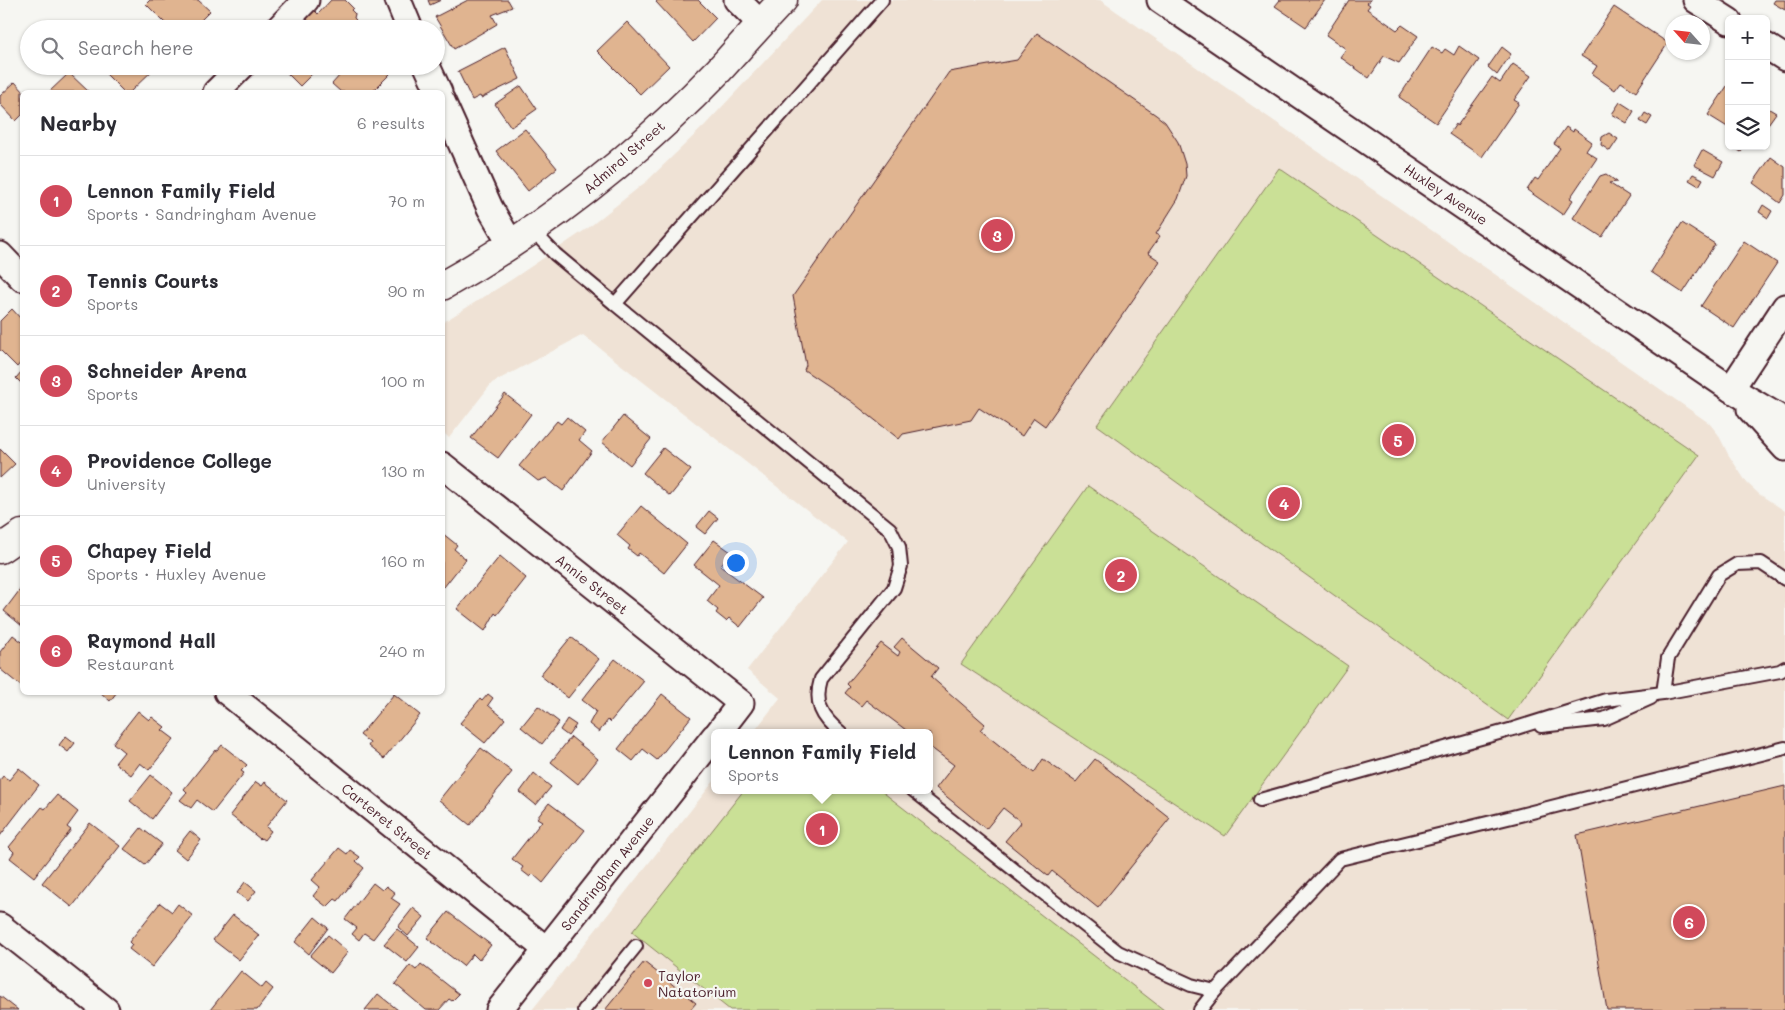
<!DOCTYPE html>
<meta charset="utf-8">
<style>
:root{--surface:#fff;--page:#f2f2f3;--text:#2b2b33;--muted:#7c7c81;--line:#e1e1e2;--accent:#d1495b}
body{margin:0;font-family:Mali,sans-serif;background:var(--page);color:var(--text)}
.controls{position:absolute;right:15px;top:15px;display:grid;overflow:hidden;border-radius:8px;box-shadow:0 1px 4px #0004}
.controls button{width:45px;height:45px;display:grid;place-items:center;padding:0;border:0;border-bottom:1px solid var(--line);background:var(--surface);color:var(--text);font:25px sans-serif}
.compass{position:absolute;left:1665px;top:15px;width:45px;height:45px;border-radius:50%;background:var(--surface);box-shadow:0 1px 4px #0004;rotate:297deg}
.you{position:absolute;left:735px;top:562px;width:18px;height:18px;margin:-12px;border:4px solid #fff;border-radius:50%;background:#1a73e8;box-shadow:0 0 0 8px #1a73e833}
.badge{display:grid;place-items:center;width:32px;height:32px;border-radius:50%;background:var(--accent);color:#fff;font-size:16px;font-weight:700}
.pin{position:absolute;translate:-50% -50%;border:2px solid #fff;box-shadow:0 1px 5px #0006}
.popup{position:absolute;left:711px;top:729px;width:222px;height:65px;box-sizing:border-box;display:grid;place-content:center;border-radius:8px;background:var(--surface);filter:drop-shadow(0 1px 4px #0005);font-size:16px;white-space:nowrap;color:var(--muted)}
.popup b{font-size:19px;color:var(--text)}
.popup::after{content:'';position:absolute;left:50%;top:100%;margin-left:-10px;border:10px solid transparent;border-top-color:var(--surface)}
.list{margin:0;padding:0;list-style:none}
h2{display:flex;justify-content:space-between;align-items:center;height:65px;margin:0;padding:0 20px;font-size:21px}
h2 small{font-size:16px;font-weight:400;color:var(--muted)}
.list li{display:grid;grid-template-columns:32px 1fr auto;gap:15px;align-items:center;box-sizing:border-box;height:90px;padding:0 20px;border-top:1px solid var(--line)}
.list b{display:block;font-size:19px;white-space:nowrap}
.list p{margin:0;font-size:16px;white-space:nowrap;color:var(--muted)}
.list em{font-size:16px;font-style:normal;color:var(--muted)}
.icon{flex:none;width:28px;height:28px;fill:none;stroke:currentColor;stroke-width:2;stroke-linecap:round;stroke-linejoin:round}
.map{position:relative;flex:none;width:1785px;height:1010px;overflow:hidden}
.search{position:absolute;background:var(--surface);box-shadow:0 1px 4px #0004;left:20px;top:20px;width:425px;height:55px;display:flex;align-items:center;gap:12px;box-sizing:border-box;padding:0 18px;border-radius:28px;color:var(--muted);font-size:19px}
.panel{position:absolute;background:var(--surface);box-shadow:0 1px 4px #0004;left:20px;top:90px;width:425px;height:605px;border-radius:8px}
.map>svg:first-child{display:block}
.built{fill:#efe2d5}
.green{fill:#cae096;stroke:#8a8060}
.building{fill:#e0b490;stroke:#4a1f2b}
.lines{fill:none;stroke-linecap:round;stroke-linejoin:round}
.lane-casing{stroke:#4a1f2b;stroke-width:16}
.street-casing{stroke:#4a1f2b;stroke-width:29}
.secondary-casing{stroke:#4a1f2b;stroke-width:31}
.lane{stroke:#f6f6f2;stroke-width:12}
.street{stroke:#f6f6f2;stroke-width:25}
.secondary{stroke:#f6f6f2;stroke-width:28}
.poi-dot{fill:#d1495b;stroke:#f6f6f2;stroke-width:2}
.labels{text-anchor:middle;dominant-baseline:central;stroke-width:4.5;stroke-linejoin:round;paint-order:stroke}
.street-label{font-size:14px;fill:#4a1f2b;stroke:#f6f6f2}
.poi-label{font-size:14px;fill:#4a1f2b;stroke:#f6f6f2;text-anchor:start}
</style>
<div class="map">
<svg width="1785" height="1010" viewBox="0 0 1785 1010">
<rect width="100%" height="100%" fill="#f6f6f2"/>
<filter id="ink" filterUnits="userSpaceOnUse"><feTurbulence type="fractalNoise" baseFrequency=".02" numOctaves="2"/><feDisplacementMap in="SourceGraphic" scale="10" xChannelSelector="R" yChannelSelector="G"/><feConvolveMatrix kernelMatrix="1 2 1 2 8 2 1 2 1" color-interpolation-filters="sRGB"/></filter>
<g filter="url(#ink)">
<!-- built -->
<polygon class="built" points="822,0 1100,0 1709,423 1718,434 1728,454 1747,483 1759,494 1785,511 1785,1010 532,1010 714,781 714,790 930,790 930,733 753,733 780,698 747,670 848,542 583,335 492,383 449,438 443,432 442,323 511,280 588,228 647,181 705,125"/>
<!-- green -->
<g class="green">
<polygon points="1279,168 1699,455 1508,720 1097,425"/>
<polygon points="1088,486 1348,666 1225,836 961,664"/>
<polygon points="744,790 880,790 1164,1010 730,1010 632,932"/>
</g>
<!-- building -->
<g class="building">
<polygon points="150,0 198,0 210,11 192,29 171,29 146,4"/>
<polygon points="331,0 345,0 353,8 351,10 355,14 354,18 356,20 348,29 302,29 309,21 306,18 314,10 318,14"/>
<polygon points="428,0 441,0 430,5"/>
<polygon points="468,0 508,0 512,7 492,15 497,24 454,49 435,17"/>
<polygon points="658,0 698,0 716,18 693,42 656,2"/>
<polygon points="1280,0 1325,0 1306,27 1275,6"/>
<polygon points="1349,0 1371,0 1367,3 1370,5 1367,9 1397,30 1402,25 1418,36 1399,63 1384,56 1369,78 1340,57 1346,49 1326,35"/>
<polygon points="1775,0 1785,0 1785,10 1773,3"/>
<polygon points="1614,7 1668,43 1636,92 1621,82 1615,90 1592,74 1597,66 1581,56"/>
<polygon points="627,22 669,66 640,94 597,51"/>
<polygon points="1037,33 1156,115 1165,122 1178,142 1185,164 1186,176 1178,199 1156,234 1160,236 1148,253 1160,261 1045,426 1034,418 1022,436 979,408 971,420 903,434 899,439 852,402 804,370 806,365 793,296 949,72 1017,60"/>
<polygon points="1459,46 1479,60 1436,123 1399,97 1432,47 1442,53 1445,49 1454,55"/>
<polygon points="505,47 520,79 481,98 480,96 472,100 458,71"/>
<polygon points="1502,47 1511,54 1497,75 1488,67"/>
<polygon points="1513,64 1531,76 1514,100 1519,103 1482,157 1449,134 1456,124 1457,126 1492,77 1500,83"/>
<polygon points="98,66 155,66 156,67 130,92 124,92"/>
<polygon points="280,66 305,66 312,74 300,86"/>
<polygon points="348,66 382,66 390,74 372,92 341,92 332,84"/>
<polygon points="69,73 89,92 49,92"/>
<polygon points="15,82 24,92 22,92 22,115 16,121 0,104 0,96"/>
<polygon points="1729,83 1729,128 1708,115"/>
<polygon points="521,86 537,109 511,127 495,104"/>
<polygon points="1620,102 1634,111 1627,123 1612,114"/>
<polygon points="1766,107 1776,113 1766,127"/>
<polygon points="1645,113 1652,117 1647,125 1640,121"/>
<polygon points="1566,127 1573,132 1574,129 1592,142 1586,151 1597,158 1570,198 1573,200 1563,215 1527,190 1535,178 1538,180 1560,148 1554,144"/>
<polygon points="525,129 557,168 528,191 496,151"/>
<polygon points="1609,133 1618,139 1610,151 1601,145 1602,137"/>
<polygon points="1732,146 1745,146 1741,152"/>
<polygon points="1702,150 1723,162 1715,176 1694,165"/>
<polygon points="1771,157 1785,167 1785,195 1780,203 1753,183"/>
<polygon points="1606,174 1617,182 1609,183 1629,196 1602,237 1573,218 1600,176"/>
<polygon points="1693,174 1703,179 1699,186 1689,180"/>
<polygon points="1763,205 1772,211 1768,218 1759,212"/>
<polygon points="1682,223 1715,244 1683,293 1651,272"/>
<polygon points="1744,241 1777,263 1734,328 1701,306"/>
<polygon points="12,309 22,320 22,361 17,367 0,350 0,321"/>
<polygon points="22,371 22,384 16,378"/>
<polygon points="505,394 531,414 498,458 471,438"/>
<polygon points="623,416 651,439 630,465 602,442"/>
<polygon points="567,417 585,432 579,440 592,451 563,491 546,478 538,481 519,466 557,421 561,424"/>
<polygon points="663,448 691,470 670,496 643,473"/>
<polygon points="0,449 15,464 0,478"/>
<polygon points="641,506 687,544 664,573 639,553 637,556 628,549 630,546 617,535"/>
<polygon points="709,511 718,518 705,534 696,527"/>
<polygon points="442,533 457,545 454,549 466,559 444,587 442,586"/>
<polygon points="714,540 731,552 720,566 763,598 740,627 729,618 726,621 716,613 718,610 707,601 719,585 694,565"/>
<polygon points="500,556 526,578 497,615 495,613 485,631 457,609"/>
<polygon points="22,587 22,626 4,611"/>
<polygon points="13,635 22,642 22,687 0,669 0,652"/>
<polygon points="571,637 599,659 568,698 540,675"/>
<polygon points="902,638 938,668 931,677 985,724 980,730 1034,773 1043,759 1076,782 1095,759 1170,818 1098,908 1052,871 1048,876 1005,841 1021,822 1003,808 986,829 936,788 954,765 930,747 930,733 910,733 866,700 861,706 845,693 850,687 847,684 881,643 898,656 900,652 894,647"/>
<polygon points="615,659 644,681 610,722 608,720 599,732 589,724 596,711 582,700"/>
<polygon points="100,692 117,692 110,701"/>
<polygon points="394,694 420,715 384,759 368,746 370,743 360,735"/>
<polygon points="488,694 493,698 488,705 505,719 485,743 460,723 480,699 482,701"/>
<polygon points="662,694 691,717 657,760 643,749 633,761 618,749"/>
<polygon points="538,706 559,722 542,744 521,727"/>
<polygon points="138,711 149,720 152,717 165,727 162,730 174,739 149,770 140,763 131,775 115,763 124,752 113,743"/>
<polygon points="567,719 576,725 568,736 560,730"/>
<polygon points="66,736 75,743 68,752 59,745"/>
<polygon points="571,737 598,759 578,784 551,762"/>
<polygon points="222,745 247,765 241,771 244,773 213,812 197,800 191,808 180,800 187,792 184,789 215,750 217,751"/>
<polygon points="481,748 512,772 470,825 439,800"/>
<polygon points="19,768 39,785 0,836 0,780 3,776 9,780"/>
<polygon points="534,773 551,787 536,805 520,792"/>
<polygon points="151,775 172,792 152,819 130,801"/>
<polygon points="256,782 262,786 265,782 287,800 266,827 271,831 264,840 261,838 260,839 230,815"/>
<polygon points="1785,786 1785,1010 1607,1010 1577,835"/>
<polygon points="57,795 78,812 67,827 71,830 34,877 10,858 14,852 9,847 42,807 45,809"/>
<polygon points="549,803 585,830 543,883 533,874 530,877 521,870 523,867 512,859 542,821 537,818"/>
<polygon points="90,823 120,846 72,907 42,883"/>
<polygon points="141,828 162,844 145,865 124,849"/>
<polygon points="190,831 201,840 186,859 175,850"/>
<polygon points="339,848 347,854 350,850 360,857 356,861 364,868 338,901 335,899 327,907 313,896 320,887 312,880"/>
<polygon points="245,882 256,891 248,901 237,893"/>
<polygon points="373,883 382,890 386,886 395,893 391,898 400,904 373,939 364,933 359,940 352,934 357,928 345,919"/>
<polygon points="160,903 172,912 178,904 193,916 152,967 129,949 132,945 129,942"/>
<polygon points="413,908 424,917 408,936 398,927"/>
<polygon points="448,912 491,945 479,960 473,954 463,966 427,938"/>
<polygon points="233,915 259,935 239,960 213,940"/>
<polygon points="315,917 328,928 309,954 295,942"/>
<polygon points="397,929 419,947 407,962 384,944"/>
<polygon points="328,935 348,952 331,973 310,956"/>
<polygon points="644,962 696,1003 690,1010 605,1010"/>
<polygon points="421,964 459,994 452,1001 449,999 439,1010 426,1010 395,984 410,965 416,970"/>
<polygon points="241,971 262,988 266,983 273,989 257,1010 210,1010"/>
<polygon points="378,994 398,1010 365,1010"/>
<polygon points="0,996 18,1010 0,1010"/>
</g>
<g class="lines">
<!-- lane casing -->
<g class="lane-casing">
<g id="lane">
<polyline points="532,230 555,254 615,304 882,0"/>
<path d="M615,304L890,529L899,547L901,566L894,588L821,679C814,703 821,717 841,733"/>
<polyline points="1785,579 1761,563 1737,564 1719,575 1668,658 1663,693 1780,671 1785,668"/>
<polyline points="1541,726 1604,719 1651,698"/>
<polyline points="913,790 1118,952 1191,985 1215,991"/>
<polyline points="1260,800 1513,729 1606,700 1663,693"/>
<polyline points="584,1010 636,946"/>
<polyline points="1200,1010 1215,991 1340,859 1512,817 1785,748"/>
</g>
</g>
<!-- street casing -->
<g class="street-casing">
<g id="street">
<polyline points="398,0 410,29"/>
<polyline points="737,0 761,24"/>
<polyline points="1160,0 1731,389 1785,421"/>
<polyline points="1696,0 1729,21"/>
<polyline points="278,29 306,0"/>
<polyline points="1766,46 1785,58"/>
<polyline points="427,66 439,92"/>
<polyline points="216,92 242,66"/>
<polyline points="442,101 490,208 511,244"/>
<polyline points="0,255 22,278"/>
<polyline points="1731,389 1785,307"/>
<polyline points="1750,409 1785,448"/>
<polyline points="442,465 741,703 718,733"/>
<polyline points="227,692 547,950"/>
<polyline points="0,926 106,1010"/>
<polyline points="499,1010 714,737"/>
</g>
</g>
<!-- secondary casing -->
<g class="secondary-casing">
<g id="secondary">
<path d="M442,286C544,229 638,154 719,70C740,47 761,23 783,0"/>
<polyline points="0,549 22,534"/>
</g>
</g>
<!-- lane -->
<use href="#lane" class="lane"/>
<!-- street -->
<use href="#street" class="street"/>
<!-- secondary -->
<use href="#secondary" class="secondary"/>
</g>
</g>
<!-- markers -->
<circle class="poi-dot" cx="648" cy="983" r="5"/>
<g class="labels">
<!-- street labels -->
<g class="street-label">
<text transform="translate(624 157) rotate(-41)">Admiral Street</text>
<text transform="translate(1446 194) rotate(34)">Huxley Avenue</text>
<text transform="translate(592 584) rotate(38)">Annie Street</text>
<text transform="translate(387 821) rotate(39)">Carteret Street</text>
<text transform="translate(607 873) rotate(-52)">Sandringham Avenue</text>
</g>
<!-- poi labels -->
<g class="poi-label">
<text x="658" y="975">Taylor<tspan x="658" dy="16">Natatorium</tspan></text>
</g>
</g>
</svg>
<div class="controls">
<button>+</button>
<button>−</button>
<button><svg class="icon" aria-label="layers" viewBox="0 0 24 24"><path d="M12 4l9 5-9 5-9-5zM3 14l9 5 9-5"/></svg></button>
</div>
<svg class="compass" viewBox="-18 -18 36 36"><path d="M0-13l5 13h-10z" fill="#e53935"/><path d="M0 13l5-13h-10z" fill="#7c7c81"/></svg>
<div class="you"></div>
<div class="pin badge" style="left:822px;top:829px">1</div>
<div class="popup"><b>Lennon Family Field</b>Sports</div>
<div class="pin badge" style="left:1121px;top:575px">2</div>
<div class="pin badge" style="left:997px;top:235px">3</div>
<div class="pin badge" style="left:1284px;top:503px">4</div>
<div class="pin badge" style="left:1398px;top:440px">5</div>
<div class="pin badge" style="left:1689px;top:922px">6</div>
<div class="search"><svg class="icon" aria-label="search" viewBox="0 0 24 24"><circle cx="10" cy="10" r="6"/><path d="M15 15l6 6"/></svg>Search here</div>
<section class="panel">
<h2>Nearby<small>6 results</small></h2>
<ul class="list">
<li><span class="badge">1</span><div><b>Lennon Family Field</b><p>Sports · Sandringham Avenue</p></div><em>70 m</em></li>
<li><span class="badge">2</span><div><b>Tennis Courts</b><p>Sports</p></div><em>90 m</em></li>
<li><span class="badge">3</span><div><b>Schneider Arena</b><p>Sports</p></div><em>100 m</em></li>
<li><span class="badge">4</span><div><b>Providence College</b><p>University</p></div><em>130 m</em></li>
<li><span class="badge">5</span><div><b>Chapey Field</b><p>Sports · Huxley Avenue</p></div><em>160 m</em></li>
<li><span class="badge">6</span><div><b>Raymond Hall</b><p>Restaurant</p></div><em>240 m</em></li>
</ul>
</section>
</div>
